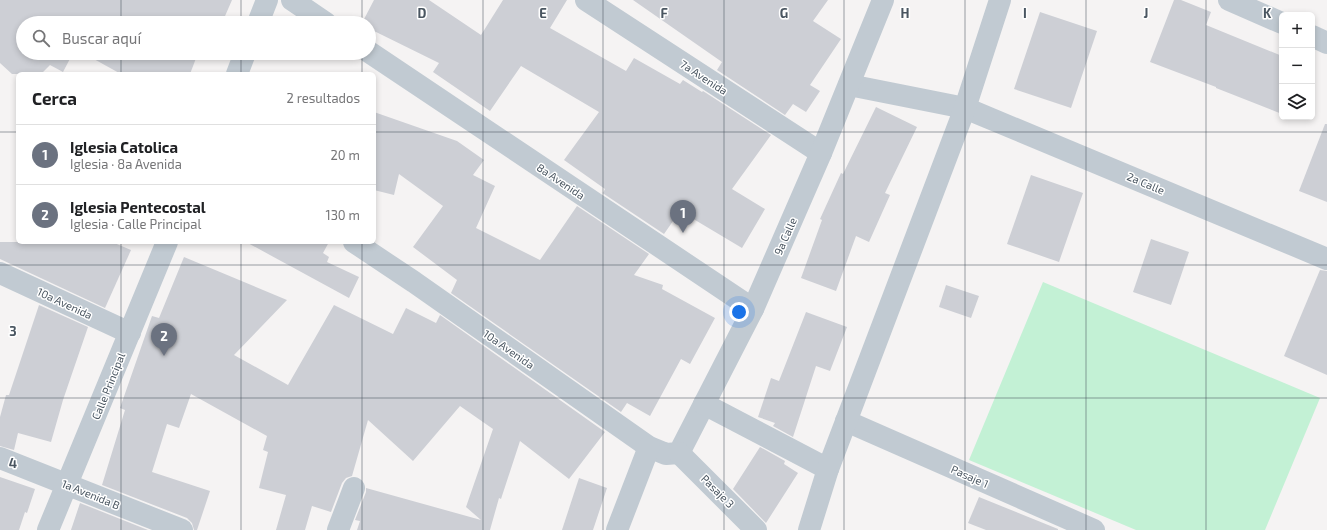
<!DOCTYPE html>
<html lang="es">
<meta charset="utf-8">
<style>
:root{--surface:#fff;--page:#f6f6f6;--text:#202124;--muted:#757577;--line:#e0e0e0;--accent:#db2777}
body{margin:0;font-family:"Exo 2",sans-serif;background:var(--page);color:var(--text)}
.controls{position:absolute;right:12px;top:12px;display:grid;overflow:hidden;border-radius:6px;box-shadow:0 2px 6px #0003}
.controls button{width:36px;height:36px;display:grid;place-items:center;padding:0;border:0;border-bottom:1px solid var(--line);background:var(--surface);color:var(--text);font:20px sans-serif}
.you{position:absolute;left:739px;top:312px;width:14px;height:14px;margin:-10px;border:3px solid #fff;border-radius:50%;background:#1a73e8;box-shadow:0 0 0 6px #1a73e833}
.badge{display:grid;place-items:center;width:26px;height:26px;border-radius:50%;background:var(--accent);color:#fff;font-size:13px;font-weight:700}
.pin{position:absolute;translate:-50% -33px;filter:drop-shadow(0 1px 2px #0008)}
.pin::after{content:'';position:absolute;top:21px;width:14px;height:12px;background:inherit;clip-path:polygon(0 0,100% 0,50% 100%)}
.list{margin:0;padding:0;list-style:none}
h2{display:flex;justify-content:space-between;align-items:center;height:52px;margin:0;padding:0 16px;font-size:17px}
h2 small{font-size:13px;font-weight:400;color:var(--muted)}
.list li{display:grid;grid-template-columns:26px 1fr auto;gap:12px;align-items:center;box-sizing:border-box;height:60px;padding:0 16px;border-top:1px solid var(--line)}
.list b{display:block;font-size:15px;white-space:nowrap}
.list p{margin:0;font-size:13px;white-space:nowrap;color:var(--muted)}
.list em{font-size:13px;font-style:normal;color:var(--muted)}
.icon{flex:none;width:22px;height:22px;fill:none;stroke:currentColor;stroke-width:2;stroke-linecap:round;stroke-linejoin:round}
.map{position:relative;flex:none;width:1327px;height:530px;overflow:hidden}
.search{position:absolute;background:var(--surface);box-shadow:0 2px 6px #0003;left:16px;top:16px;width:360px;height:44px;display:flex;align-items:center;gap:10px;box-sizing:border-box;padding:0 14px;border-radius:22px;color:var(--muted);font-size:15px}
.panel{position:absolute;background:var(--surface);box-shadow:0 2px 6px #0003;left:16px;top:72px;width:360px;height:172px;border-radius:6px}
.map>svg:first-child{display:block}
.green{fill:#c3f1d5}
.building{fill:#cdcfd5}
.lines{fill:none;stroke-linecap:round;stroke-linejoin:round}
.minor{stroke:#c1cad2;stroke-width:22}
.grid{fill:none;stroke:#4a5661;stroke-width:1;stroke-opacity:0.55}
.labels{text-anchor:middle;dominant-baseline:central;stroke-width:3;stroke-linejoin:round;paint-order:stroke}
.street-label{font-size:11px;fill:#4a5661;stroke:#fff}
.grid-label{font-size:13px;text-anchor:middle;font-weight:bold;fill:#4a5661;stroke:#fff;stroke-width:3;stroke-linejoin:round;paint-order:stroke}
</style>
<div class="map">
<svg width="1327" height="530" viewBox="0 0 1327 530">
<rect width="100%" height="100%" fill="#f5f3f3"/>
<!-- green -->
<polygon class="green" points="1043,282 1320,398 1265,530 1136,530 969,460"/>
<!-- building -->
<g class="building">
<polygon points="0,0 232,0 222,23 23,23 23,53 73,53 63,72 50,65 41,74 12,74 0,63"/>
<polygon points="374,0 429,0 481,35 503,0 567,0 550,28 626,71 634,58 680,84 683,80 702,92 703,91 771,135 732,189 765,209 742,248 680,211 664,234 601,192 603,193 605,189 564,160 599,112 521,66 490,111 433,72 439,63 372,30 369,28 369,23 362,23"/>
<polygon points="633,0 828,0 813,21 841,39 810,85 820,91 806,112 793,104 785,115 717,70 722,62"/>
<polygon points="1174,0 1181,0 1211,12 1206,25 1282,56 1282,114 1216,88 1216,87 1150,62"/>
<polygon points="1040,12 1097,31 1071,108 1014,89"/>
<polygon points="83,53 198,53 190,74 121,74"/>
<polygon points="876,107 917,127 885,193 890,195 869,242 856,236 836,291 801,278 822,220 820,219 841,173 843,174"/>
<polygon points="374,112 457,141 484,160 473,175 495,186 476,228 540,260 577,206 649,254 634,275 663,285 662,289 715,318 690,364 681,359 650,416 627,403 621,412 451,293 457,280 413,247 443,206 399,174 394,195 374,190"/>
<polygon points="1325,124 1327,124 1327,202 1299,191"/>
<polygon points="1031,175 1083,193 1059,262 1007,244"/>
<polygon points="1151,239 1189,252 1171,305 1133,292"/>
<polygon points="0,242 112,242 131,250 105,308 0,259"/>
<polygon points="246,242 329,242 323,253 329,257 327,262 359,277 349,298"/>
<polygon points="184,257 287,300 234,355 288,385 334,305 393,334 406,308 436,323 440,315 605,432 569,479 520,441 501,499 499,498 490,530 357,530 360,521 355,520 366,492 366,488 481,520 466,507 493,429 460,406 413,461 368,420 352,476 346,478 342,483 331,512 312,506 305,530 276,530 286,495 259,488 268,452 263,450 267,436 191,394 179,428 167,424 152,472 210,491 197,530 194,530 192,523 187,518 102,485 125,410 120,408 152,316 159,318"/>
<polygon points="1320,270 1327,271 1327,375 1284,356"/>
<polygon points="946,285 979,296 971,318 939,307"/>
<polygon points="39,305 88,327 63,400 51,442 18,433 14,450 0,446 0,417 6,395 9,395"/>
<polygon points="806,312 847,327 830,371 816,366 793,437 773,426 775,423 758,417 771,378 779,381"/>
<polygon points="760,447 785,461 784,464 798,473 766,523 733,489"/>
<polygon points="0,477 35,489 27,513 25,512 19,530 0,530"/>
<polygon points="579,478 607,488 593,530 562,530"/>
<polygon points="979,497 1058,529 1058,530 986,530 968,523"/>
<polygon points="80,503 148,530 71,530"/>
</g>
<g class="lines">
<!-- minor -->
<g class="minor">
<polyline points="292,0 326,23"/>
<polyline points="586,0 821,153"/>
<polyline points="1229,0 1282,23"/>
<polyline points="258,23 267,0"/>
<polyline points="1312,36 1327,43"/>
<polyline points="369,52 753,309"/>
<polyline points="237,74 245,53"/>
<polyline points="849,85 965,108 1327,259"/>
<polyline points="354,242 414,282 649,447 666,454 679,453 753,309 821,153 883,0"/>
<polyline points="0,273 130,333"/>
<polyline points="704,404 828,469"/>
<polyline points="846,421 1094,530"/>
<polyline points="679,453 756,530"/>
<polyline points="0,458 182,530"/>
<polyline points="48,530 167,242"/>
<polyline points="338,530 354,488"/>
<polyline points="617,530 649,447"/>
<polyline points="809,530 828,469 965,108 1000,0"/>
</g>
</g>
<!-- grid -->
<path class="grid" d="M121,0V23M241,0V23M362,0V23M483,0V530M603,0V530M724,0V530M844,0V530M965,0V530M1086,0V530M1206,0V530M121,53V74M241,53V74M362,53V74M0,132H18M374,132H1327M121,242V530M241,242V530M362,242V530M0,265H1327M0,398H1327"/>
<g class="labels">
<!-- street labels -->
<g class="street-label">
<text transform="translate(704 77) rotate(33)">7a Avenida</text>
<text transform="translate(561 181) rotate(34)">8a Avenida</text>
<text transform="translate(1146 183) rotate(23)">2a Calle</text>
<text transform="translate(785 236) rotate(-66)">9a Calle</text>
<text transform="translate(65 303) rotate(25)">10a Avenida</text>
<text transform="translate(509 349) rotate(35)">10a Avenida</text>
<text transform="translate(108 386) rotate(-68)">Calle Principal</text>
<text transform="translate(970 476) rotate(24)">Pasaje 1</text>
<text transform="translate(718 491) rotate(45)">Pasaje 3</text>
<text transform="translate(91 494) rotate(22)">1a Avenida B</text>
</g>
</g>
<g class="grid-label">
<text x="422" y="18">D</text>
<text x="543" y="18">E</text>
<text x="664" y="18">F</text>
<text x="784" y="18">G</text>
<text x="905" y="18">H</text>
<text x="1025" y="18">I</text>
<text x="1146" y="18">J</text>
<text x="1267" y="18">K</text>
<text x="13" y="336">3</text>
<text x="13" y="468">4</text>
</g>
</svg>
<div class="controls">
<button>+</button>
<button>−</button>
<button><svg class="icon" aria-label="layers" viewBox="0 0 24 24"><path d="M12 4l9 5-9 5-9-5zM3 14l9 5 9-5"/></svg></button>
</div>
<div class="you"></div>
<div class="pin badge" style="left:683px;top:233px;background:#6b7280">1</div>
<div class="pin badge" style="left:164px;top:356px;background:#6b7280">2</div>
<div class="search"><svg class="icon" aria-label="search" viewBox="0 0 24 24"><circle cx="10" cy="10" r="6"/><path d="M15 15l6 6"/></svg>Buscar aquí</div>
<section class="panel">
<h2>Cerca<small>2 resultados</small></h2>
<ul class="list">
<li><span class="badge" style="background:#6b7280">1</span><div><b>Iglesia Catolica</b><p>Iglesia · 8a Avenida</p></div><em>20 m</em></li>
<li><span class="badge" style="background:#6b7280">2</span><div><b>Iglesia Pentecostal</b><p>Iglesia · Calle Principal</p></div><em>130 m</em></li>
</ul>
</section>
</div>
